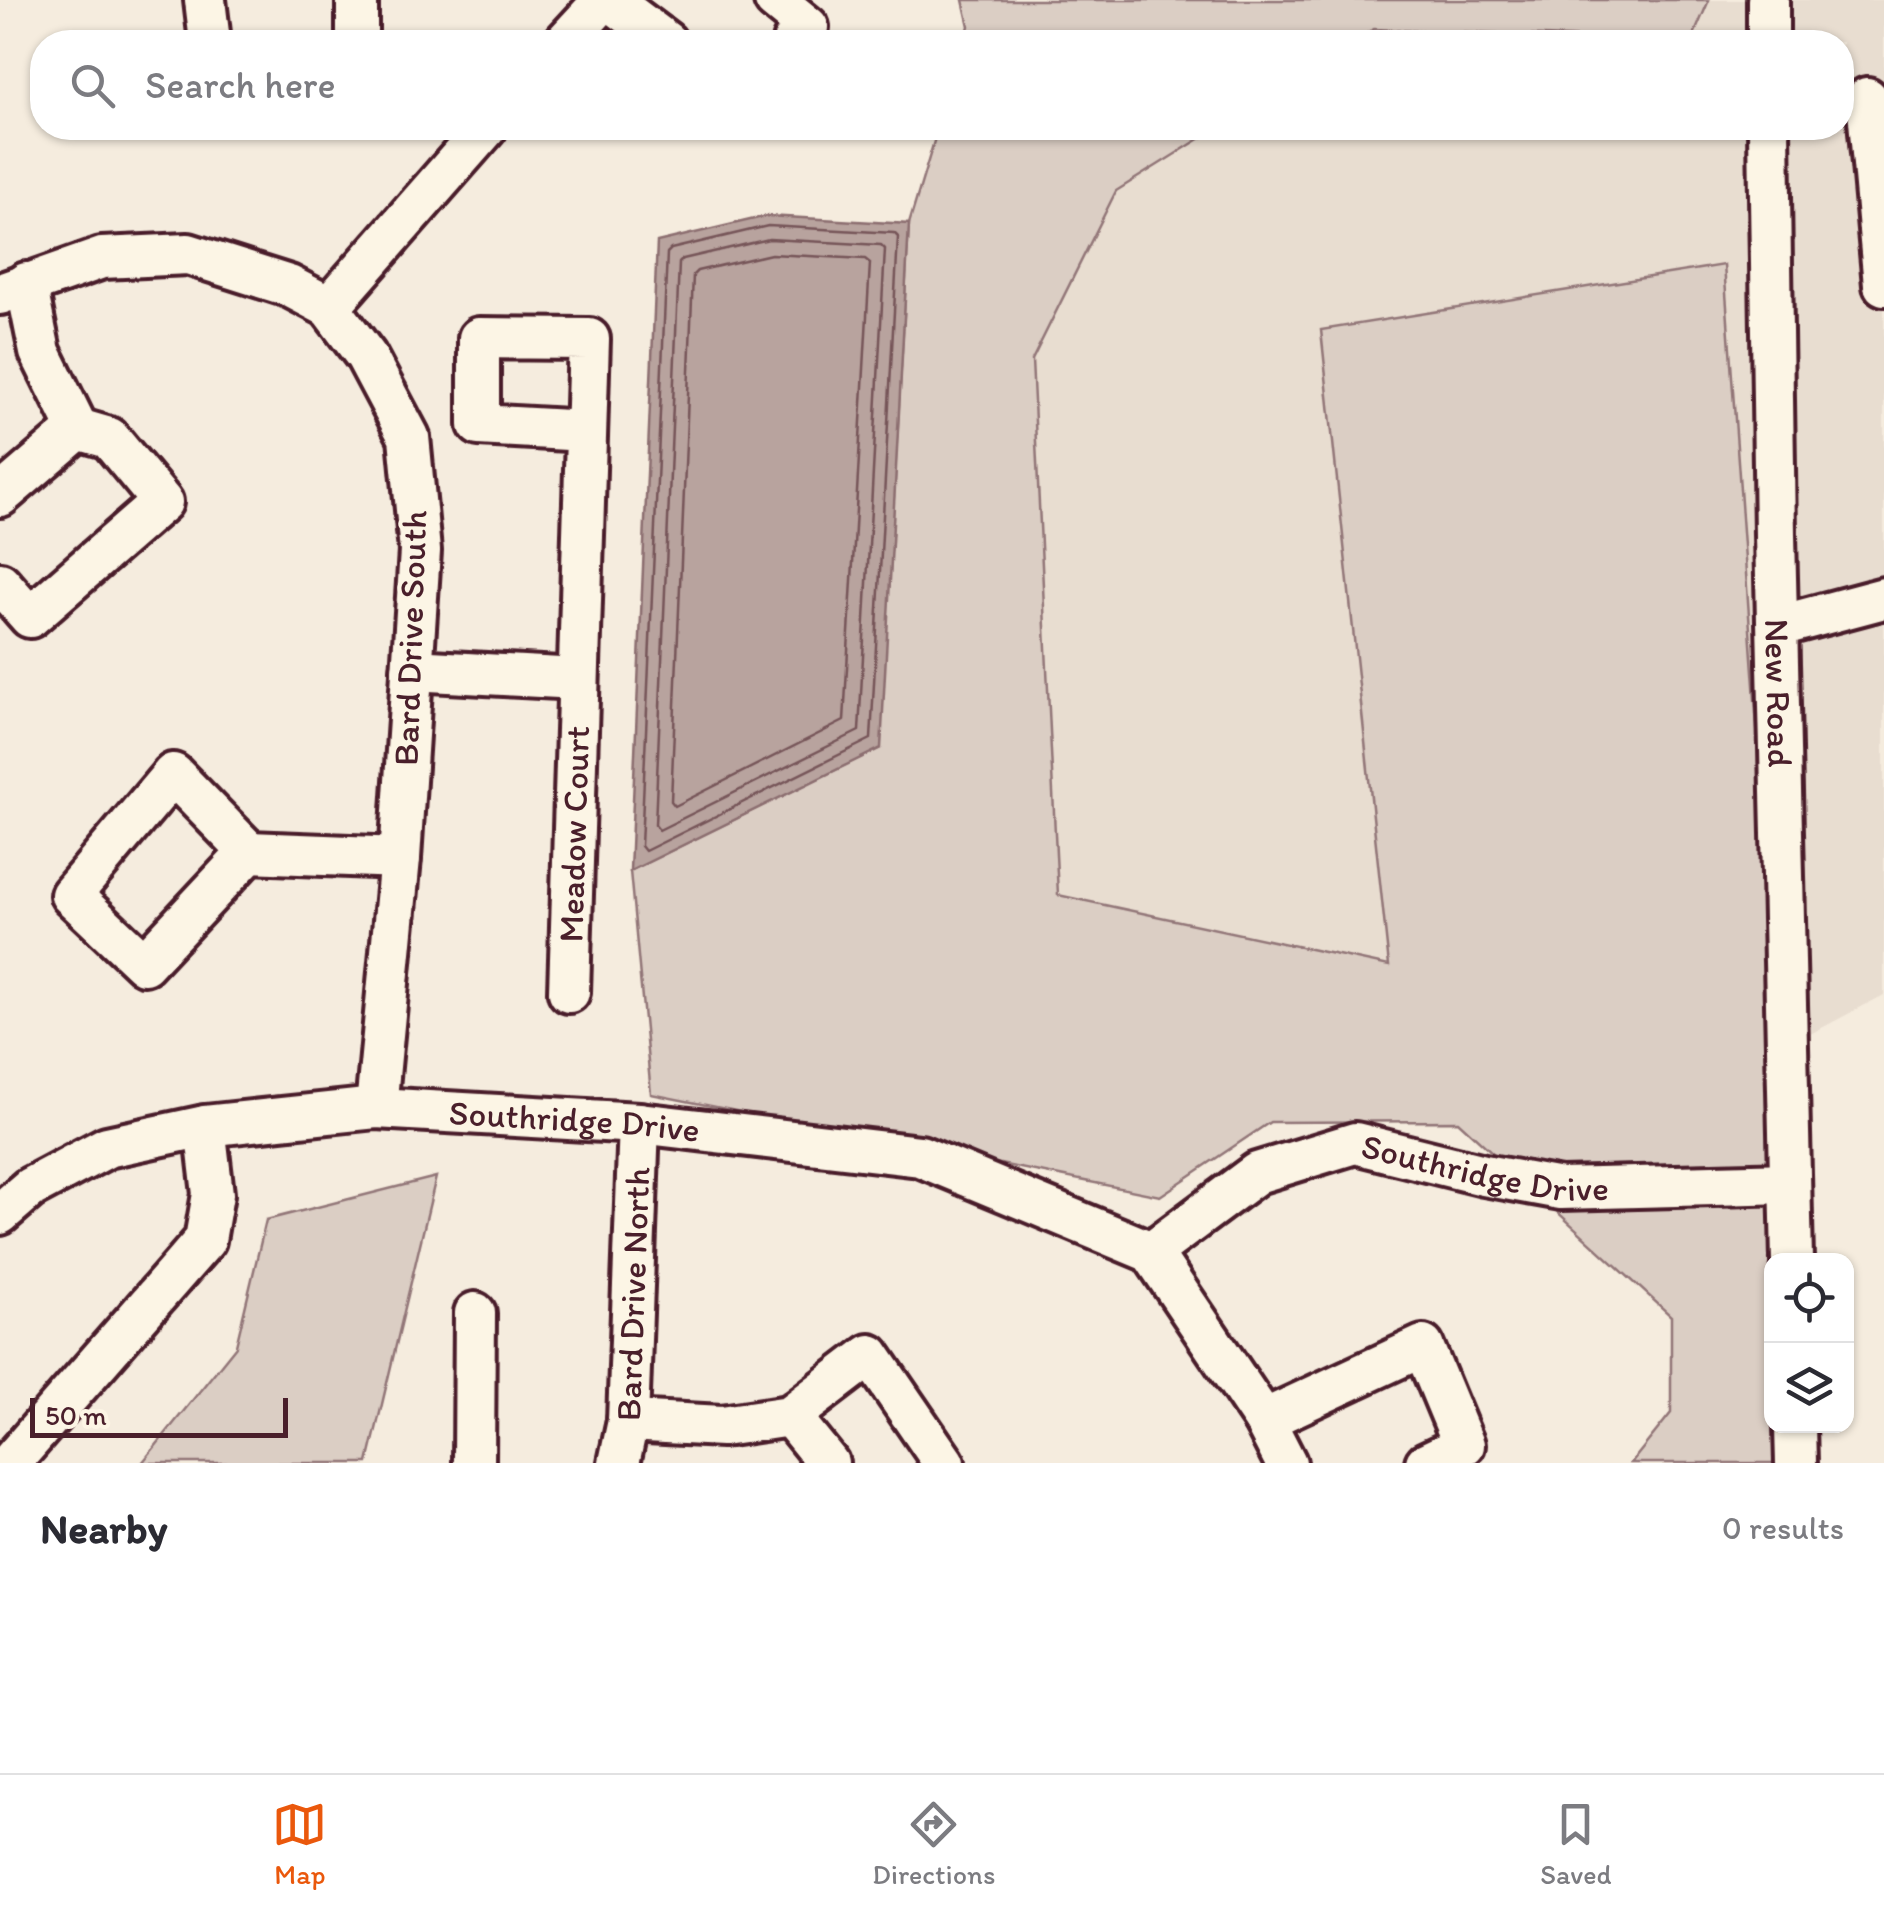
<!DOCTYPE html>
<style>
:root{--surface:#fff;--page:#f7f7f7;--text:#2b2b33;--muted:#7c7c81;--line:#e1e1e2;--accent:#ea580c}
body{margin:0;font-family:Itim,sans-serif;background:var(--page);color:var(--text)}
.controls{position:absolute;right:30px;bottom:30px;display:grid;overflow:hidden;border-radius:20px;box-shadow:0 2px 8px #0004}
.controls button{width:90px;height:90px;display:grid;place-items:center;padding:0;border:0;border-bottom:2px solid var(--line);background:var(--surface);color:var(--text);font:50px sans-serif}
.scale{position:absolute;left:30px;bottom:25px;width:258px;box-sizing:border-box;padding-left:10px;border:5px solid #4a1f2b;border-top:0;font-size:28px;line-height:35px;white-space:nowrap;color:#4a1f2b;-webkit-text-stroke:8px #fcf5e5;paint-order:stroke}
.list{margin:0;padding:0;list-style:none}
h2{display:flex;justify-content:space-between;align-items:center;height:130px;margin:0;padding:0 40px;font-size:42px}
h2 small{font-size:32px;font-weight:400;color:var(--muted)}
.icon{flex:none;width:55px;height:55px;fill:none;stroke:currentColor;stroke-width:2;stroke-linecap:round;stroke-linejoin:round}
.map{position:relative;flex:none;width:1884px;height:1463px;overflow:hidden}
.search{position:absolute;background:var(--surface);box-shadow:0 2px 8px #0004;left:30px;right:30px;top:30px;height:110px;display:flex;align-items:center;gap:25px;box-sizing:border-box;padding:0 35px;border-radius:40px;color:var(--muted);font-size:38px}
.sheet{height:310px;background:var(--surface)}
nav{display:flex;justify-content:space-around;align-items:center;box-sizing:border-box;height:140px;border-top:2px solid var(--line);background:var(--surface);font-size:28px;color:var(--muted)}
nav a{display:grid;justify-items:center;gap:5px}
nav .on{color:var(--accent)}
.map>svg:first-child{display:block}
.built{fill:#e8ddd0}
.green{fill:#dbcec4;stroke:#927678;stroke-width:2.5}
.water{fill:#b8a39e;stroke:#8c6e70;stroke-width:2.5}
.lines{fill:none;stroke-linecap:round;stroke-linejoin:round}
.shore{stroke:#765459;stroke-width:2.5}
.minor-casing{stroke:#4a1f2b;stroke-width:48}
.minor{stroke:#fcf5e5;stroke-width:40}
.labels{text-anchor:middle;dominant-baseline:central;stroke-width:8;stroke-linejoin:round;paint-order:stroke}
.street-label{font-size:35px;fill:#4a1f2b;stroke:#fcf5e5}
</style>
<div class="map">
<svg width="1884" height="1463" viewBox="0 0 1884 1463">
<rect width="100%" height="100%" fill="#f5ecde"/>
<filter id="ink" filterUnits="userSpaceOnUse"><feTurbulence type="fractalNoise" baseFrequency=".01" numOctaves="2"/><feDisplacementMap in="SourceGraphic" scale="20" xChannelSelector="R" yChannelSelector="G"/><feConvolveMatrix kernelMatrix="1 2 1 2 8 2 1 2 1" color-interpolation-filters="sRGB"/></filter>
<g filter="url(#ink)">
<!-- built -->
<g class="built">
<polygon points="1709,0 1884,0 1884,995 1780,1050 1321,330 1391,966 1058,895 1032,360 1116,191 1217,128 1842,128 1842,42 1691,42"/>
<polygon points="1374,29 1657,42 1352,42"/>
</g>
<!-- green -->
<g class="green">
<polygon points="963,0 1709,0 1691,42 1374,29 1352,42 964,42 969,26"/>
<polygon points="938,128 1217,128 1116,191 1032,360 1058,895 1389,966 1321,330 1724,265 1780,1050 1786,1260 1772,1260 1772,1426 1790,1426 1791,1463 1631,1463 1671,1413 1671,1316 1458,1121 1270,1122 1160,1196 651,1094 630,871 880,748 909,224"/>
<polygon points="436,1177 368,1463 142,1463 236,1346 266,1220"/>
</g>
<!-- water -->
<polygon class="water" points="767,216 909,224 881,748 630,871 657,242"/>
<g class="lines">
<!-- shore -->
<g class="shore">
<polygon points="768,226 894,233 898,237 871,739 645,851 641,846 667,253 671,249"/>
<polygon points="769,239 881,245 885,249 859,731 659,830 655,825 679,263 683,259"/>
<polygon points="771,254 865,259 870,263 844,721 675,806 671,801 693,275 697,271"/>
</g>
<!-- minor casing -->
<g class="minor-casing">
<g id="minor">
<polyline points="205,0 210,42"/>
<polyline points="357,0 357,42"/>
<polyline points="610,0 666,42"/>
<polyline points="775,0 808,27 793,42"/>
<polyline points="1768,0 1768,42"/>
<polyline points="565,42 604,0"/>
<polyline points="1867,98 1884,285"/>
<path id="s1" d="M1769,128L1775,535L1792,1260"/>
<polyline points="26,283 40,352 78,429"/>
<polyline points="0,294 102,258 188,254 289,286 329,307 366,356 409,437 420,551 400,858 376,1108"/>
<polyline points="329,307 486,128"/>
<polyline points="0,496 78,429 109,438 162,502 30,617 0,583"/>
<polyline points="1779,626 1884,598"/>
<polyline points="412,670 578,679"/>
<polygon points="173,774 249,852 144,964 71,895"/>
<polyline points="249,852 400,858"/>
<path id="s2" d="M569,992L589,339L479,338V425L586,431"/>
<path id="s3" d="M0,1214L30,1188L107,1147L205,1126L376,1108L639,1123L920,1156L1151,1252L1264,1420L1286,1463"/>
<path id="s4" d="M1151,1252L1257,1173L1355,1143L1484,1175L1561,1189L1790,1183"/>
<polyline points="1264,1420 1423,1346 1464,1445 1426,1463"/>
<polyline points="628,1421 722,1426 790,1416"/>
<polyline points="1795,1426 1796,1463"/>
<polyline points="10,1463 205,1240 213,1194 205,1126"/>
<polyline points="474,1463 475,1313"/>
<path id="s5" d="M619,1463L628,1421L639,1123"/>
<polyline points="828,1463 790,1416 870,1355 944,1463"/>
</g>
</g>
<!-- minor -->
<use href="#minor" class="minor"/>
</g>
</g>
<g class="labels">
<!-- street labels -->
<g class="street-label">
<text transform="translate(410 638) rotate(-88)">Bard Drive South</text>
<text stroke="none"><textPath href="#s1" startOffset="565">New Road</textPath></text>
<text stroke="none"><textPath href="#s2" startOffset="158">Meadow Court</textPath></text>
<text stroke="none"><textPath href="#s3" startOffset="598">Southridge Drive</textPath></text>
<text stroke="none"><textPath href="#s4" startOffset="368">Southridge Drive</textPath></text>
<text stroke="none"><textPath href="#s5" startOffset="170">Bard Drive North</textPath></text>
</g>
</g>
</svg>
<div class="controls">
<button><svg class="icon" aria-label="locate" viewBox="0 0 24 24"><circle cx="12" cy="12" r="6"/><path d="M12 2v4M12 18v4M2 12h4M18 12h4"/></svg></button>
<button><svg class="icon" aria-label="layers" viewBox="0 0 24 24"><path d="M12 4l9 5-9 5-9-5zM3 14l9 5 9-5"/></svg></button>
</div>
<div class="scale">50 m</div>
<div class="search"><svg class="icon" aria-label="search" viewBox="0 0 24 24"><circle cx="10" cy="10" r="6"/><path d="M15 15l6 6"/></svg>Search here</div>
</div>
<section class="sheet">
<h2>Nearby<small>0 results</small></h2>
<ul class="list">
</ul>
</section>
<nav>
<a class="on"><svg class="icon" aria-label="map" viewBox="0 0 24 24"><path d="M3 6l6-2 6 2 6-2v14l-6 2-6-2-6 2zM9 4v14M15 6v14"/></svg>Map</a>
<a><svg class="icon" aria-label="directions" viewBox="0 0 24 24"><path d="M12 3l9 9-9 9-9-9zM9 14v-3h6M13 9l2 2-2 2"/></svg>Directions</a>
<a><svg class="icon" aria-label="saved" viewBox="0 0 24 24"><path d="M7 4h10v16l-5-4-5 4z"/></svg>Saved</a>
</nav>
